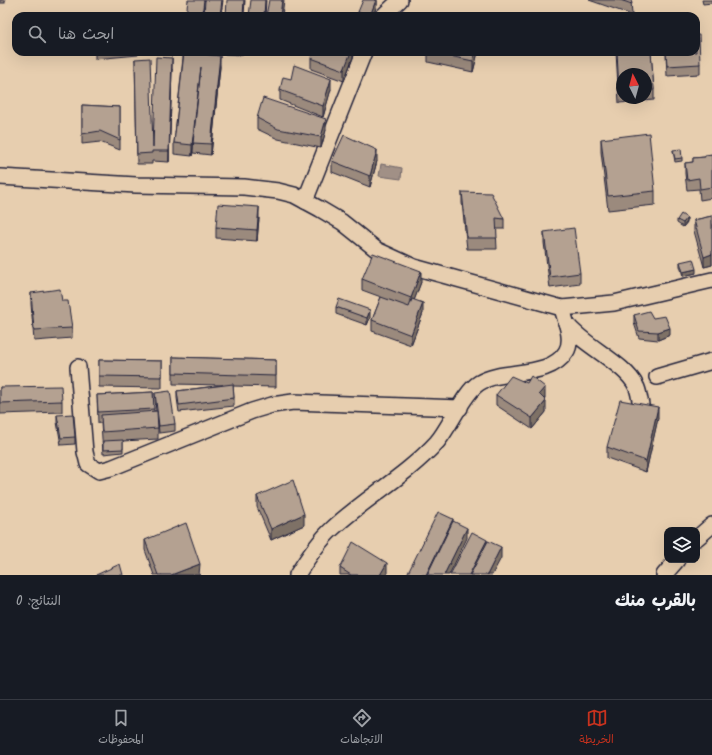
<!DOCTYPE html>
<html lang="ar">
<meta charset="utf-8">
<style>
:root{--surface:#171b24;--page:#20242c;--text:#f1f3f6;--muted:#9ea1a6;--line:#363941;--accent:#c8321e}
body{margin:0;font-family:Kalam,"Playpen Sans Arabic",sans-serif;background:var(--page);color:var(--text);direction:rtl}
.controls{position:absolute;right:12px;bottom:12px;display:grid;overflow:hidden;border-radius:8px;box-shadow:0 4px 16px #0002}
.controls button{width:36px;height:36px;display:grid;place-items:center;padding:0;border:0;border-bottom:1px solid var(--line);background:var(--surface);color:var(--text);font:20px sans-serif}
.compass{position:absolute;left:616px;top:68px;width:36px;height:36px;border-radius:50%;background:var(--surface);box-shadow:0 4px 16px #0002;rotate:354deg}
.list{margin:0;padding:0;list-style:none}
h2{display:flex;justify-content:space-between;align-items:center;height:52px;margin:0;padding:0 16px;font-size:17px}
h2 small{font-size:13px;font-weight:400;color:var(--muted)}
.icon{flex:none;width:22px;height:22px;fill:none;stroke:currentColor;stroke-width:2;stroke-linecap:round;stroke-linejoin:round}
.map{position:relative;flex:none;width:712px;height:575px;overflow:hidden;direction:ltr}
.search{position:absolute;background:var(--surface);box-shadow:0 4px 16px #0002;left:12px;right:12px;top:12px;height:44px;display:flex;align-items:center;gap:10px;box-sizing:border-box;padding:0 14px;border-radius:12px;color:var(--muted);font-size:15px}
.sheet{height:124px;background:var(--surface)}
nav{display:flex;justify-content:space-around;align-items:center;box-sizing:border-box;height:56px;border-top:1px solid var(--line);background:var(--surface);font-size:11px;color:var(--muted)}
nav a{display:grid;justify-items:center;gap:2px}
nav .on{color:var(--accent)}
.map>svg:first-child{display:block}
.water{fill:#a19086;stroke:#6e6468}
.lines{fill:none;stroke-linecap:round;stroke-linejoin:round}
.minor-casing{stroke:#22223b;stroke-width:18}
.minor{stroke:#e7ceaf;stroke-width:15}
.wall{fill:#9b8a7d;stroke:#22223b;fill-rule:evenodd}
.shaded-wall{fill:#7e7166;stroke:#22223b}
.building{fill:#b4a191;stroke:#22223b}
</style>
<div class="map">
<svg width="712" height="575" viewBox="0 0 712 575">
<rect width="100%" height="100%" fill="#e7ceaf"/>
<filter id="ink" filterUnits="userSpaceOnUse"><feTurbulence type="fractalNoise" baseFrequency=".025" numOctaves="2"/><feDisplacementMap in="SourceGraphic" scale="8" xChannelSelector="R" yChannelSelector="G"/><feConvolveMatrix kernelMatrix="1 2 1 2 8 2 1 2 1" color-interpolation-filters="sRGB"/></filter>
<g filter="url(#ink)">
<!-- water -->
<polygon class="water" points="381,164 402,168 401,179 379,176"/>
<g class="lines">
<!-- minor casing -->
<g class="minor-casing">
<g id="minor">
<polyline points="383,16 400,0"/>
<polyline points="0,177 136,185 244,187 278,191 294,195 320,209 342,222 377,250 414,267 562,308 614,303 712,280"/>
<polyline points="305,201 364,52"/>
<path d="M566,323C582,345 626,364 636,386C639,391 639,398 641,404"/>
<polyline points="78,367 85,452 88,464 99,471 111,468 252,411 272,405 293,402 460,408"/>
<polyline points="657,377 712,361"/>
<polyline points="697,538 712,525"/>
<path d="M297,575C307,559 318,542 332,529C365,498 406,476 437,442C450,427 464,392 479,383C503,368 549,379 566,352C574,340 565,320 562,308"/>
<polyline points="664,575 677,560"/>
</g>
</g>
<!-- minor -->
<use href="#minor" class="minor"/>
</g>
<!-- wall -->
<g class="wall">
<rect x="0" y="0" width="5" height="3"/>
<polygon points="377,0 377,5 373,16 358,16 358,12"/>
<polygon points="589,0 631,0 632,15"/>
<polygon points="702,0 712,0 712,3 703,4"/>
<polygon points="95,52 138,52 138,55 95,59"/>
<polygon points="183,52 218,52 218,56 220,67 211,155 193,153 193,144 192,156 174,154 174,143 183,58"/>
<polygon points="225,52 242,52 242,55 225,54"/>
<polygon points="353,52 353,57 344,81 311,69 311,58"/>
<polygon points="428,52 478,52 473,72 428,62"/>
<path d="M616,52H651L654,90V100L619,103ZM622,74H646V98H622Z"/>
<polygon points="666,52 696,52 700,64 700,74 667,76"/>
<polygon points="135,59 153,147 172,69 169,162 152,161 152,164 137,164"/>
<polygon points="291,79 331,89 323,117 280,100 280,90"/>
<polygon points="82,105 120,107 120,150 100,142 82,144"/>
<polygon points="257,118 326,130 321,148 278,139 257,129"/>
<polygon points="601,139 655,191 655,205 608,210 601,152"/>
<polygon points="673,150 682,158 682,161 675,162"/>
<polygon points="712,154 712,198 700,200 699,189 687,190 685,174 685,163 693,162 693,158 705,157"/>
<polygon points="332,161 377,161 370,187 332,172"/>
<polygon points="462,192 504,219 504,229 496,229 497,249 467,249 462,203"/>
<polygon points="712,216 712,265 704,267 694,231 694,220"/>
<polygon points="259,218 257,241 216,238 216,227"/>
<polygon points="677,220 687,222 683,227 677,223"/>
<polygon points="544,232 580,273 580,284 550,288 544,243"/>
<polygon points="680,262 696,273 683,276 680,266"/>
<polygon points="362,279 421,282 414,300 423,313 411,345 372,331 372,320 381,297 362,290"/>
<polygon points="31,293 62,301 72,328 72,338 34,341 31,304"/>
<polygon points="336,307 370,318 367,325 336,314"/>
<polygon points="634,315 653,318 670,335 658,340 639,338 634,323"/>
<polygon points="173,357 276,360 276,387 233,386 234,398 234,406 179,412 177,398 177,391 223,385 173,384"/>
<polygon points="99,360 162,361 162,388 99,387"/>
<polygon points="0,387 62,401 62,412 0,414"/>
<polygon points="153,392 154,411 156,411 155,401 155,393 175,424 175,431 159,433 158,421 158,439 123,441 123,452 103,454 101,423 98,423 97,395"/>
<polygon points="496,395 545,398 544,399 546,412 532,429 496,405"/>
<polygon points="57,415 75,437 75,444 61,445 57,422"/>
<polygon points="658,418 646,472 607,458 607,447"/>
<polygon points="257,496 304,525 271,540 257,507"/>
<polygon points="145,540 200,575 154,575 145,550"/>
<polygon points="340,568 387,574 387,575 340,575"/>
</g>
<!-- shaded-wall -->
<g class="shaded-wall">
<polygon points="204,0 203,16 202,16"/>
<polygon points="222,0 223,0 221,16 220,16"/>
<polygon points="244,0 245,0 244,16 243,16"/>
<polygon points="265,0 266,0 265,16 264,16"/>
<polygon points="282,0 284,0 282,16 280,16"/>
<polygon points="376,0 377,0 377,5 373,16 370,16"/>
<polygon points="350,52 353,52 353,57 344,81 344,70"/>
<polygon points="475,52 478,52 473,72 473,61"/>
<polygon points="220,56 220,67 211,155 211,144"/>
<polygon points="172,58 172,69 169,162 169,151"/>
<polygon points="201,67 201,78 192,156 192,145"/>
<polygon points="331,79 331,89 323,117 323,106"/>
<polygon points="326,119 326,130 321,148 321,137"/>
<polygon points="377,150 377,161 370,187 370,176"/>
<polygon points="259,207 259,218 257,241 257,230"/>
<polygon points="687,218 687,222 683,227 683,223"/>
<polygon points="712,254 712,265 704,267 704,257"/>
<polygon points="696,269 696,273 683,276 683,272"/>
<polygon points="421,271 421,282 411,309 411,298"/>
<polygon points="423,303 423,313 411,345 411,335"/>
<polygon points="370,310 370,318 367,325 367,318"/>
<polygon points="670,328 670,335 658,340 658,332"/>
<polygon points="545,387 545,398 539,405 539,394"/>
<polygon points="546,401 546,412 532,429 532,418"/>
<polygon points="658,407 658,418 646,472 646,461"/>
<polygon points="304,514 304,525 271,540 271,529"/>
<polygon points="453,519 453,530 431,575 426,575"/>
<polygon points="467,528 467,538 449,575 444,575"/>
<polygon points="487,540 487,550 474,575 469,575"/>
<polygon points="501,547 501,558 492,575 487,575"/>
<polygon points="387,563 387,575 380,575"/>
<polygon points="200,564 199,575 171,575"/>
</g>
<!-- building -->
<g class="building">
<polygon points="188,0 204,0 202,16 186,16"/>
<polygon points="205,0 222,0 220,16 204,16"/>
<polygon points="227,0 244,0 243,16 226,16"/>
<polygon points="251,0 265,0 264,16 249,16"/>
<polygon points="269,0 282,0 280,16 266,16"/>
<polygon points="363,0 376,0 370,16 366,16 358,12"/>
<polygon points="620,0 631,0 632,4"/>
<polygon points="696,35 699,35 700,64 667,66 666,52 696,52"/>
<polygon points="184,52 202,52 202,54 220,56 211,144 193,143 201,67 192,145 174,143"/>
<polygon points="313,52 351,52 344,70 311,58"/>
<polygon points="431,52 475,52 473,61"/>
<polygon points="617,52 651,52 654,90 646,90 646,74 622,74 622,92 619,92"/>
<polygon points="156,57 172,58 169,151 152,151 152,153 137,154 135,59 150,58 153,147"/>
<polygon points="294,65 331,79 323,106 280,90 283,77 291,79"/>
<polygon points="263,98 326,119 321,137 278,129 257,118"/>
<polygon points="82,105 120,107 120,140 100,131 82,134"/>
<polygon points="649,133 655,191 608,196 601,139"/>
<polygon points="344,135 377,150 370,176 332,161"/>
<polygon points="681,149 682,158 675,159 673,150"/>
<polygon points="712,154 712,187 700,189 699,178 687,180 685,163 693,162 693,158 705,157 705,155"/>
<polygon points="462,192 491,193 504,219 496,218 497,238 467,238"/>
<polygon points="218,204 259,207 257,230 216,227"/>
<polygon points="681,214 687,218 683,223 677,220"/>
<polygon points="712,216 712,254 704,257 694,220"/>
<polygon points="574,228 580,273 550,277 544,232"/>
<polygon points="373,253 421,271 411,298 362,279"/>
<polygon points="693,259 696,269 683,272 680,262"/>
<polygon points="60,289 62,301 68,301 72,328 34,330 31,293"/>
<polygon points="381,297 409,307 412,299 423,303 411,335 372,320"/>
<polygon points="339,299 370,310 367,318 336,307"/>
<polygon points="649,311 653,318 665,316 670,328 658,332 639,331 634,315"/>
<polygon points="173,357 276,360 276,376 173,373"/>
<polygon points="99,360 162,361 162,377 99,376"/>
<polygon points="511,376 527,383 531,376 545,387 539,394 546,401 532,418 496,395"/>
<polygon points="233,384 234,398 179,405 177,391"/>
<polygon points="61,386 62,401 0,403 0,387"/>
<polygon points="170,391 175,424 159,426 155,393"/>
<polygon points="153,392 154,409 98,412 97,395"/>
<polygon points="620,400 658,407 646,461 607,447"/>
<polygon points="157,411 158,428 102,432 101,415"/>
<polygon points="73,414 75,437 61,438 57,415"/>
<polygon points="123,440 123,449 103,450 103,441"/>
<polygon points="293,480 304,514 271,529 257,496"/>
<polygon points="438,512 453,519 426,575 407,575"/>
<polygon points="453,521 467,528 444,575 427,575"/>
<polygon points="186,523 200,564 171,575 158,575 145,540"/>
<polygon points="472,532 487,540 469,575 450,575"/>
<polygon points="488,541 501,547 487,575 470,575"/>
<polygon points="353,542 387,563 380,575 351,575 340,568"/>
<polygon points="120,564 123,575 96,575"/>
</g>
</g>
</svg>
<div class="controls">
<button><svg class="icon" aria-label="layers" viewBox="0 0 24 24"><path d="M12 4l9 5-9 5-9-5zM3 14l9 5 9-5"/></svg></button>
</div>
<svg class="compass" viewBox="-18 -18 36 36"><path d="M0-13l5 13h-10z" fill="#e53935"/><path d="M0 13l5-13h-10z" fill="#9ea1a6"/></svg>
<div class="search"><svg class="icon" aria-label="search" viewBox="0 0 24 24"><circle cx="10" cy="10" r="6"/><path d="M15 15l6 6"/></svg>ابحث هنا</div>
</div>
<section class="sheet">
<h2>بالقرب منك<small>النتائج: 0</small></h2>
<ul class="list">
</ul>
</section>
<nav>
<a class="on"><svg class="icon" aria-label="map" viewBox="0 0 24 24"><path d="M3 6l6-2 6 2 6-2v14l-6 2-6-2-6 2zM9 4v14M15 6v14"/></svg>الخريطة</a>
<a><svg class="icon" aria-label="directions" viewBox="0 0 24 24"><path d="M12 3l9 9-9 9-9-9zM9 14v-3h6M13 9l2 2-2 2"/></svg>الاتجاهات</a>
<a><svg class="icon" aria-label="saved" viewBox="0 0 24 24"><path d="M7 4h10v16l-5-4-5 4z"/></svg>المحفوظات</a>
</nav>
